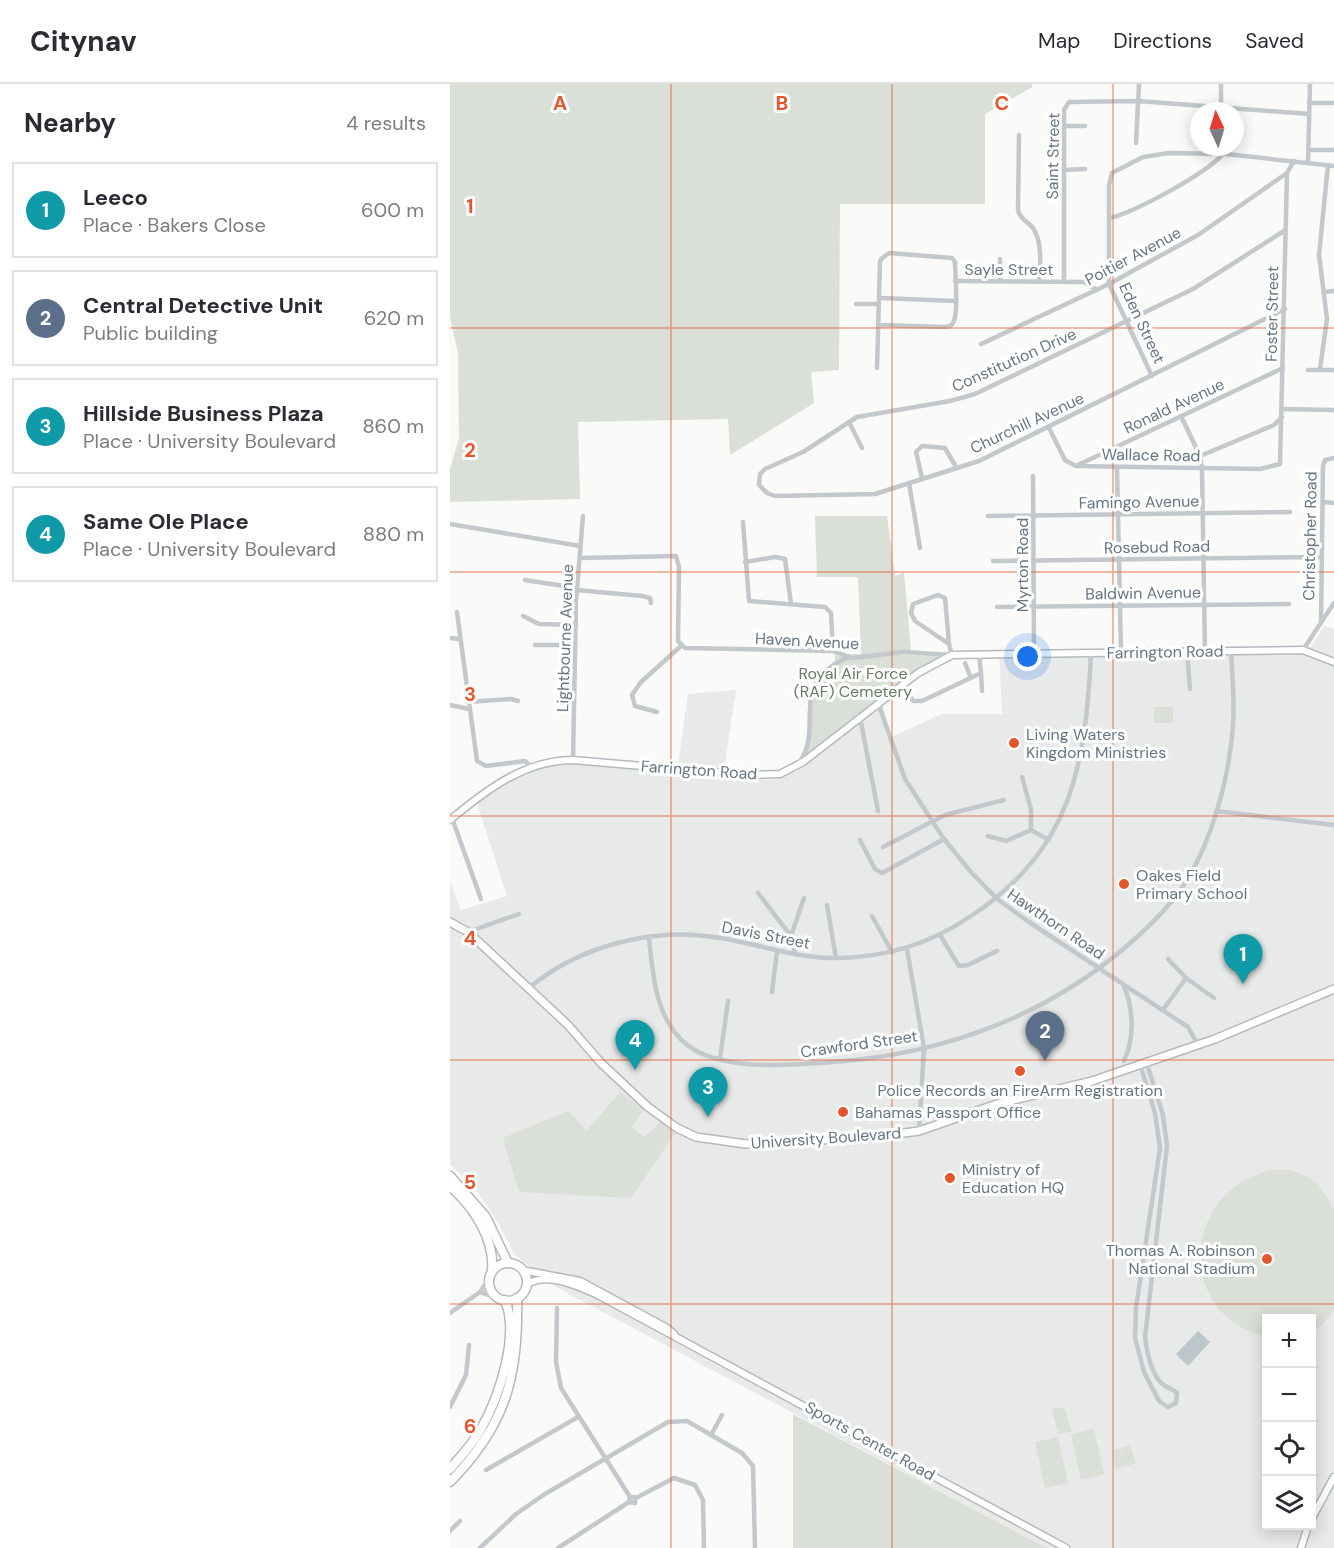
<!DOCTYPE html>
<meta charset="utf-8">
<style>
:root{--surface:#fff;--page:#f7f7f7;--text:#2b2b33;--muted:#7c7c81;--line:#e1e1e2;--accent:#111827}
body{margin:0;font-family:"DM Sans",sans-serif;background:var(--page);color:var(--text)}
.controls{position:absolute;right:18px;bottom:18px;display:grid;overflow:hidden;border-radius:0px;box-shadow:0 3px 15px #0003}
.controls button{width:54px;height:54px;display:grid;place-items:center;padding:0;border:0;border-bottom:2px solid var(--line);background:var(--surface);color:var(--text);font:30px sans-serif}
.compass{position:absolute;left:740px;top:18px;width:54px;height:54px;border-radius:50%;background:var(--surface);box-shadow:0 3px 15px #0003;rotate:356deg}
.you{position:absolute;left:578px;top:573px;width:21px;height:21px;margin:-15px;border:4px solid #fff;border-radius:50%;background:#1a73e8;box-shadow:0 0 0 9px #1a73e833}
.badge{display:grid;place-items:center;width:39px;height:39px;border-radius:50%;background:var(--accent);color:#fff;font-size:20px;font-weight:700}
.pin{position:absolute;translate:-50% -50px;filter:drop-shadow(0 2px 3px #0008)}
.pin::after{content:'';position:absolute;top:32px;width:21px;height:18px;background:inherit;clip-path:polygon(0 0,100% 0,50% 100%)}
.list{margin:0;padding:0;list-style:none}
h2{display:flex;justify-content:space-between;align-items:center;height:78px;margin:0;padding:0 24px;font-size:26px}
h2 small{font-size:20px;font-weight:400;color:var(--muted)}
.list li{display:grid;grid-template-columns:39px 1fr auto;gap:18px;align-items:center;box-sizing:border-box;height:96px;margin:0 12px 12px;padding:0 12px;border:2px solid var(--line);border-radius:0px}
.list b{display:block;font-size:22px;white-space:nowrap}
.list p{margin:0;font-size:20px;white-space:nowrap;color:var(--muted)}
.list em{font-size:20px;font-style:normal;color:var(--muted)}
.icon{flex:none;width:33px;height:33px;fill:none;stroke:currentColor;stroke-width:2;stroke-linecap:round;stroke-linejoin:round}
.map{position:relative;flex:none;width:884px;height:1464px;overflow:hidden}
header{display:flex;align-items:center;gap:36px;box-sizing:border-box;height:84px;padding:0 30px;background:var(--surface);border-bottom:2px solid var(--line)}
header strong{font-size:28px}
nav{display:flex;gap:33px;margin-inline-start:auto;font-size:21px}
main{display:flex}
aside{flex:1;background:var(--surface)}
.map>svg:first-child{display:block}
.built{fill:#e8e9e9;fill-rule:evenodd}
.green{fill:#dadfd7}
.water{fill:#bbc7cb}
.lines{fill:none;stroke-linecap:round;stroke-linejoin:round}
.secondary-casing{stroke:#b3babf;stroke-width:9}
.primary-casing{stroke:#b5babe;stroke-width:10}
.highway-casing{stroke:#b4b9bd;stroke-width:11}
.street{stroke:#c3c8cc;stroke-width:4.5}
.secondary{stroke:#fff;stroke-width:6}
.primary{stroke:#fff;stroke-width:7}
.highway{stroke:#fff;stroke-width:8}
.grid{fill:none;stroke:#e4572e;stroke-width:1.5;stroke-opacity:0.55}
.poi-dot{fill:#e4572e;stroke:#fff;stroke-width:2}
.labels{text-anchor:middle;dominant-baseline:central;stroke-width:6;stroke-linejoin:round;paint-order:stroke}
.street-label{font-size:16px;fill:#657683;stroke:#fff}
.park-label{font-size:16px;fill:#687a64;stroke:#fff}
.poi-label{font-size:16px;fill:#657683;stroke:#fff;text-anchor:start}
.grid-label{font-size:20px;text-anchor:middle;font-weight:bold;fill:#e4572e;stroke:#fff;stroke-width:6;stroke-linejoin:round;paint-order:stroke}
</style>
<header>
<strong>Citynav</strong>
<nav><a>Map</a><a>Directions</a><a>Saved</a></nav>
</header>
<main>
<aside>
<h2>Nearby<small>4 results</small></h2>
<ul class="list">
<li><span class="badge" style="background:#0f9aa8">1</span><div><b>Leeco</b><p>Place · Bakers Close</p></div><em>600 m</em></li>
<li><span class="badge" style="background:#5c6f8a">2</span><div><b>Central Detective Unit</b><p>Public building</p></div><em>620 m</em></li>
<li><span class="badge" style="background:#0f9aa8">3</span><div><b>Hillside Business Plaza</b><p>Place · University Boulevard</p></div><em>860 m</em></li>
<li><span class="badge" style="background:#0f9aa8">4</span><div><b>Same Ole Place</b><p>Place · University Boulevard</p></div><em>880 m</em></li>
</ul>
</aside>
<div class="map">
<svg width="884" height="1464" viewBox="0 0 884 1464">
<rect width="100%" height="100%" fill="#fafaf8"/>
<!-- built -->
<g class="built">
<path d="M874,542L884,545V1464H597L106,1203L64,1170L49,1140L29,1110L0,1080V797L11,826L57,812L27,719L63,695L90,682L120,679L298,696L328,695L347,687L432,619L442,653L491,630H552L549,566L861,563ZM816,1234H862V1442H816Z"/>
<polygon points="286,606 274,685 228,681 238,610"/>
</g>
<!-- green -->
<g class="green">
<polygon points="0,0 582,0 582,3 535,30 535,120 390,120 389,286 361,288 364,319 280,371 278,335 128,338 130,415 0,418 0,385 9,354 8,269 0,233"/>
<polygon points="365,432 437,432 445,492 454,488 461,566 415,570 490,572 451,597 356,671 359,606 385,577 385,570 411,570 408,493 367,493"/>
<rect x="704" y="623" width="19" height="16"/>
<polygon points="170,1008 194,1025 182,1044 194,1053 211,1038 225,1049 181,1114 69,1108 53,1054 118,1027 137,1047"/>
<path d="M820,1086H839L855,1091L868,1100L884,1125V1226L871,1242L862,1247V1234H816V1253C725,1231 731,1108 820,1086Z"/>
<polygon points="615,1323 621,1348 608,1350 602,1325"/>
<polygon points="343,1330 597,1464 343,1464"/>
<polygon points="644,1345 654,1390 631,1396 621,1350"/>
<polygon points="608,1353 618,1399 595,1404 585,1358"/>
<polygon points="680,1361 686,1379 666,1385 661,1367 670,1364 674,1377 671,1364"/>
</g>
<!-- water -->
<polygon class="water" points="748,1247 760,1258 738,1282 726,1270"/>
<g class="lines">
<!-- secondary casing -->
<g class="secondary-casing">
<g id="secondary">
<path d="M0,736C36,706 75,676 123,676L297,691L330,690L353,678L468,589L502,571L853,566L884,578"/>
<polyline points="72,1186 130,1197 217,1244 224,1250"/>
<path d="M76,1201C97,1187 128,1202 148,1211L616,1464"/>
<polyline points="862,1434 884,1393"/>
<polyline points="851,1464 858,1442"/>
</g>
</g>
<!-- primary casing -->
<g class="primary-casing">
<polyline id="primary" points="0,838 18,848 118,941 151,979 198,1023 227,1044 246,1053 296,1060 424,1053 469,1047 547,1020 642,997 765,955 884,905"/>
</g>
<!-- highway casing -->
<g class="highway-casing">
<g id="highway">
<polyline points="0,1092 36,1133 58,1179"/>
<path d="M0,1102C23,1123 45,1154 42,1187"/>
<circle cx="58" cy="1198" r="19"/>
<path d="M0,1385C11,1372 23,1360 31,1345C49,1313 70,1252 55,1216"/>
<path d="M0,1398C56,1341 69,1292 67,1214"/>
</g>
</g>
<!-- street -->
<g class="street">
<polyline points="859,19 884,19"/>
<polyline points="771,27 771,0"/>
<polyline points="615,42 635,42"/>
<path d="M569,51L568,126C570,135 577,137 583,144C593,159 590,181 589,197"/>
<polyline points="686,59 689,0"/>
<polyline points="859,66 884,66"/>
<polyline points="858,78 860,0"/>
<polyline points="614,86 635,85"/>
<path d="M660,134C685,128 755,90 772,71"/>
<polyline points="834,147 743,205 525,310 500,317 407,333 353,368 315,385 310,390 309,401 317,409 325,412 425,410 529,377 835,225"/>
<polyline points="550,175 550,197"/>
<polyline points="505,197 634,198 647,206"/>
<polyline points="614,197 614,26 619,18 688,17 859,30"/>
<polyline points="874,208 884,207"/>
<polyline points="430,214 505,217"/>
<polyline points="406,220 429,220"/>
<polyline points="531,260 659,200 748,151 837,89"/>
<path d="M427,284L430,178L431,175L439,169L502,174L505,178C505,190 509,230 503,239C501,243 499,242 495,243L429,241"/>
<polyline points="870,285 877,235 869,171 878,81"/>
<polyline points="858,286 884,286"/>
<polyline points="702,292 659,200 659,101 662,89 693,73 719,69 776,70 884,82"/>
<polyline points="832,325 884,326"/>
<polyline points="731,332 750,372 752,384 755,568"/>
<polyline points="399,338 412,364"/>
<polyline points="599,344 615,376 626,382 810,385 830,380 837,89 844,77"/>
<polyline points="750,372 824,341 832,333"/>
<polyline points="628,381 833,284"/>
<polyline points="667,384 671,569"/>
<polyline points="583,392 584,570"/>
<polyline points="472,394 466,368 472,362 495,364 506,383"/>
<polyline points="459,399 470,464"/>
<polyline points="873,418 884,419"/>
<polyline points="538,432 840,428"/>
<polyline points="293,438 299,517 375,523 381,529 383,567"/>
<polyline points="0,440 130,462"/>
<polyline points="130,474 226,472 229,483 228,557 235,564 383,567 402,574 453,568 502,571 499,560 465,537 461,529 463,520 488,511 495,514 499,560"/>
<polyline points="543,477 871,473"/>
<polyline points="295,478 325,473 335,475 341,520"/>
<polyline points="75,496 127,504"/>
<polyline points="127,506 192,512 200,514 201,519"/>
<polyline points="547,523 839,520"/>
<polyline points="7,528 27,677 36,682 75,677 81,682"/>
<polyline points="73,532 89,540 126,541"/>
<polyline points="871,538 873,382 875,376 884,374"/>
<polyline points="0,554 10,555"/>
<polyline points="85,561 125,561"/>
<polyline points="853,566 884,519"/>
<polyline points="737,568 740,605"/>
<polyline points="515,579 521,594"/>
<polyline points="531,589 532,607"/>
<polyline points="452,600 463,617 472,617 531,589 529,570"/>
<polyline points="18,618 61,615 68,617"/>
<polyline points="428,619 455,695 494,755 521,788 547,815 579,838 738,943 748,961"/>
<polyline points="0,621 19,625"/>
<polyline points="207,628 185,622 182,611 191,598 231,562"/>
<polyline points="410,633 428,727"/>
<polyline points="123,676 126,517 133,432"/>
<path d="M349,679C376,641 335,600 399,573"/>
<polyline points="766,727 884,741"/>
<polyline points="2,734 31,815"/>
<polyline points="581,746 599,756"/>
<polyline points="538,752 556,757 581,746 581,725 572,693"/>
<polyline points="410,756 425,785 432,789 494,755"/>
<polyline points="433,763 495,731 554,716"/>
<polyline points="308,809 341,852 345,870"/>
<polyline points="377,821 386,874"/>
<polyline points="422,832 442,868"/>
<polyline points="18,848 69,830"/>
<polyline points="490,851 509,882 518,881 547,867"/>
<polyline points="341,852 354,814"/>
<path d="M199,854C203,891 205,934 236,960C270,988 342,981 383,978C496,970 603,930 687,853C712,830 732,809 747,778C767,737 780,686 783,641C785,617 782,592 781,567"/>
<polyline points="457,865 474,964 469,1047"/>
<polyline points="718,875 736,894 764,914"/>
<path d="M79,904C129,862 204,842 270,854C308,860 345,874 385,874C435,874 480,860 521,832C622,765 635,683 641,570"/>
<polyline points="322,908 327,867"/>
<polyline points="713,926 736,894"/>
<polyline points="270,975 278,917"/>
<path d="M674,977C685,952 684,928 674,902"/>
<path d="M690,980L705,1029L710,1064L686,1224L685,1254L694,1288L709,1317L718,1323L726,1319L727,1309C723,1305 720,1305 715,1302C701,1293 697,1268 695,1253L717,1062L713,1031L696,977"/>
<polyline points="30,1208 46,1213"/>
<polyline points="107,1224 106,1278 111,1304 180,1413"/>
<polyline points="0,1229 30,1208 39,1195"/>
<polyline points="0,1323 16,1291 19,1261"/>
<polyline points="261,1351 272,1331"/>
<polyline points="36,1386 128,1333"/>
<polyline points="186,1414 224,1394 245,1401 253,1416 254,1464"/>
<polyline points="0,1447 10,1437"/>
<polyline points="30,1464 66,1430 95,1410 218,1338 237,1337 292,1369 303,1382 305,1464"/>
<polyline points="108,1464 179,1418 185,1419 185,1413 180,1413 179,1418"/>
</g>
<!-- secondary -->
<use href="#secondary" class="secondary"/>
<!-- primary -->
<use href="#primary" class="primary"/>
<!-- highway -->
<use href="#highway" class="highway"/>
</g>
<!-- grid -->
<path class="grid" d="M221,0V1464M442,0V1464M663,0V1464M0,244H884M0,488H884M0,732H884M0,976H884M0,1220H884"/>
<!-- markers -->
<g class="poi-dot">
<circle cx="564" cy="659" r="6"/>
<circle cx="674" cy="800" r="6"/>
<circle cx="570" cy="987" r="6"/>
<circle cx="393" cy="1028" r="6"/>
<circle cx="500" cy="1094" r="6"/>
<circle cx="817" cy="1175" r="6"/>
</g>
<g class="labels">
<!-- street labels -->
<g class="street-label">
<text transform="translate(603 72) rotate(-89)">Saint Street</text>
<text transform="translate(683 172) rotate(-28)">Poitier Avenue</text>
<text x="559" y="185">Sayle Street</text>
<text transform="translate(822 230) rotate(-89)">Foster Street</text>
<text transform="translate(692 239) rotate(65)">Eden Street</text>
<text transform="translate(564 276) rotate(-24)">Constitution Drive</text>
<text transform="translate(724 322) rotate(-25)">Ronald Avenue</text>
<text transform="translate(577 339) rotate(-25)">Churchill Avenue</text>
<text transform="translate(701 371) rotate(1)">Wallace Road</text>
<text transform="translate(689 418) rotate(-1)">Famingo Avenue</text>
<text transform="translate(860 452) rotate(-89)">Christopher Road</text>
<text transform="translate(707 463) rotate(-1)">Rosebud Road</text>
<text transform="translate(572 481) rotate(-90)">Myrton Road</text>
<text transform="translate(693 509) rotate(-1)">Baldwin Avenue</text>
<text transform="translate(115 554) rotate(-88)">Lightbourne Avenue</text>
<text transform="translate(357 557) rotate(3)">Haven Avenue</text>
<text transform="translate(715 568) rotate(-1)">Farrington Road</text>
<text transform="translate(249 686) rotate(4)">Farrington Road</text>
<text transform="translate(606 840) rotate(34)">Hawthorn Road</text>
<text transform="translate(316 851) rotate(11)">Davis Street</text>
<text transform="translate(409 960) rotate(-8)">Crawford Street</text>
<text transform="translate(376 1054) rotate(-4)">University Boulevard</text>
<text transform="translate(420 1357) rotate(29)">Sports Center Road</text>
</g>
<!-- park labels -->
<g class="park-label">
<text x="403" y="589">Royal Air Force<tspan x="403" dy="18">(RAF) Cemetery</tspan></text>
</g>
<!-- poi labels -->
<g class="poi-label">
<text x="576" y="650">Living Waters<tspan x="576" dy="18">Kingdom Ministries</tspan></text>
<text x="686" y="791">Oakes Field<tspan x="686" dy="18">Primary School</tspan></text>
<text x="570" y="1006" text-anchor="middle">Police Records an FireArm Registration</text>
<text x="405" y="1028">Bahamas Passport Office</text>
<text x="512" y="1085">Ministry of<tspan x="512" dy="18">Education HQ</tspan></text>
<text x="805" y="1166" text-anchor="end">Thomas A. Robinson<tspan x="805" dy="18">National Stadium</tspan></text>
</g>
</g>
<g class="grid-label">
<text x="110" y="26">A</text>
<text x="332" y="26">B</text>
<text x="552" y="26">C</text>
<text x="20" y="129">1</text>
<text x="20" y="373">2</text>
<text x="20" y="617">3</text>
<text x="20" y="861">4</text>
<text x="20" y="1105">5</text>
<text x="20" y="1349">6</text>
</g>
</svg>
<div class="controls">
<button>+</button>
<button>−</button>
<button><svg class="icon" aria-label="locate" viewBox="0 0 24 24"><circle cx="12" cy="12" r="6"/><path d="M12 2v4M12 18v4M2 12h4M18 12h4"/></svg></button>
<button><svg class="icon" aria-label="layers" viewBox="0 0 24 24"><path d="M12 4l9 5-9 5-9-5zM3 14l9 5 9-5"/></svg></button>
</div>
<svg class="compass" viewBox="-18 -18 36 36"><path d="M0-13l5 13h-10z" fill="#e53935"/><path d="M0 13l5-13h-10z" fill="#7c7c81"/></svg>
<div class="you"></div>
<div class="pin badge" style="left:793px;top:900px;background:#0f9aa8">1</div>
<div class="pin badge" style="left:595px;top:977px;background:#5c6f8a">2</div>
<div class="pin badge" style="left:258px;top:1033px;background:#0f9aa8">3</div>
<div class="pin badge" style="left:185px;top:986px;background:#0f9aa8">4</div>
</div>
</main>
